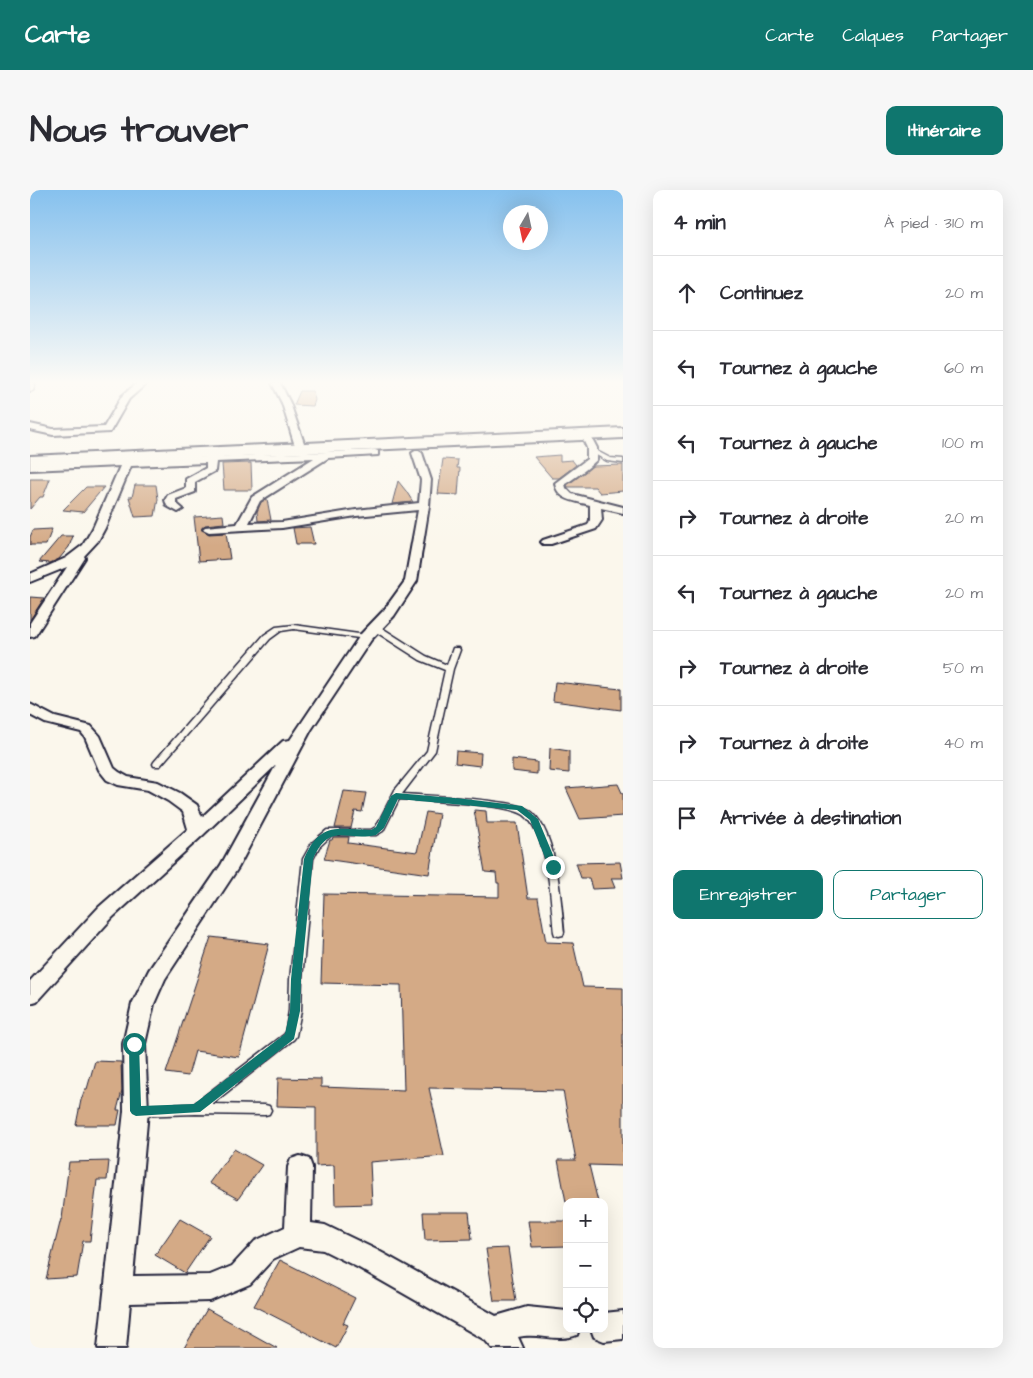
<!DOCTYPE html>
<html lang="fr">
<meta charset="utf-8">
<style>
:root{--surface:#fff;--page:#f7f7f7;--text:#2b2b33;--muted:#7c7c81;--line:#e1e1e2;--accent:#0f766e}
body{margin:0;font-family:"Architects Daughter",sans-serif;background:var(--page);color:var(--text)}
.controls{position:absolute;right:15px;bottom:15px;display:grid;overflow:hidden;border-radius:10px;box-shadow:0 5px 20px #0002}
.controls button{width:45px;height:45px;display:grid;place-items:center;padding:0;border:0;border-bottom:1px solid var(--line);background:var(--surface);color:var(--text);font:25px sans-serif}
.compass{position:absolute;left:473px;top:15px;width:45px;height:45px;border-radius:50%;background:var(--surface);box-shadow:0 5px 20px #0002;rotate:189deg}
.stop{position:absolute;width:15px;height:15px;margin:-11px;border:4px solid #0f766e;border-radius:50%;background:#fff}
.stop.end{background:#0f766e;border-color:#fff;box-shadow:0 1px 5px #0008}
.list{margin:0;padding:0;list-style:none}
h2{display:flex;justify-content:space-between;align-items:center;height:65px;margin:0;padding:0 20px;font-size:21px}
h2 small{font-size:16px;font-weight:400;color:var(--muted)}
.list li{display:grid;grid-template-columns:32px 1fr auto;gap:15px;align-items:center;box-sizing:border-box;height:75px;padding:0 20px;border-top:1px solid var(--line)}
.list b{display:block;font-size:19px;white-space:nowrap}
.list em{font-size:16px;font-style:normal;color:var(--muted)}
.actions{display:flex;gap:10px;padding:15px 20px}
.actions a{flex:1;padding:11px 0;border:1px solid var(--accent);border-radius:10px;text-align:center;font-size:18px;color:var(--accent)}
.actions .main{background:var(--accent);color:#fff}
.icon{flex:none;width:28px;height:28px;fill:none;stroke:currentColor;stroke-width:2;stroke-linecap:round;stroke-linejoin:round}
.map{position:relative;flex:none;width:593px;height:1158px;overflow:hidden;border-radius:10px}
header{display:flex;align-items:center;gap:30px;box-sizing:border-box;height:70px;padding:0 25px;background:var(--accent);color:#fff}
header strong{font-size:24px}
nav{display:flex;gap:28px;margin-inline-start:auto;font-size:18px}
.intro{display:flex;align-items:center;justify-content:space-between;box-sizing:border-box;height:120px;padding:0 30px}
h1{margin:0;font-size:35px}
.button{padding:12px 22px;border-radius:10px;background:var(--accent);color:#fff;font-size:18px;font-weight:700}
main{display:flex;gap:30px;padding:0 30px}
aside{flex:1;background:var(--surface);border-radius:10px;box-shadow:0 5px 20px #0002}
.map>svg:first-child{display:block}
.building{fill:#d4aa86;stroke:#22223b}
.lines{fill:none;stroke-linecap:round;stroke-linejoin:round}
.service-casing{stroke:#22223b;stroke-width:3}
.minor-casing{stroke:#22223b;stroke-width:4}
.primary-casing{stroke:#22223b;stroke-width:4}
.service{fill:#fbf7ec;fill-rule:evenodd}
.minor{fill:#fbf7ec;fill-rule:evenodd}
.primary{fill:#fbf7ec;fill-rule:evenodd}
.route{fill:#0f766e}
</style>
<header>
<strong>Carte</strong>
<nav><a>Carte</a><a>Calques</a><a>Partager</a></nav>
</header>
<div class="intro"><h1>Nous trouver</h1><a class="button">Itinéraire</a></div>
<main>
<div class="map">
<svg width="593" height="1158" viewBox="0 0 593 1158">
<rect width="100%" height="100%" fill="#fbf7ec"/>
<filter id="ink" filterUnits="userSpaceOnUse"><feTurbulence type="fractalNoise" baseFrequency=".02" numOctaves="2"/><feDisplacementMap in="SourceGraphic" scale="10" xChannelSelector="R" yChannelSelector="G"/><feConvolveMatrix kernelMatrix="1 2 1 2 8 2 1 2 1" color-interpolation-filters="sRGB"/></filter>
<g filter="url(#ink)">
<!-- building -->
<g class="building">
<polygon points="270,201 283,201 285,210 283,216 264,215"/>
<polygon points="530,265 530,271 542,270 546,275 529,288 522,288 504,267"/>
<polygon points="413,269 428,270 427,278 430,278 428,305 408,304"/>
<polygon points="221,273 222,300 194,300 192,274"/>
<polygon points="593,275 593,301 570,303 565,297 538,297 537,295 562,276"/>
<polygon points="0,289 20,289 13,307 10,307 0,319"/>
<polygon points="368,291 376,301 383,312 362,314"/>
<polygon points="105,295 126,295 128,309 125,326 105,327 99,307 102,307"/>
<polygon points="56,297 74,297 53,322 33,320"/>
<polygon points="237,309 241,330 228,331 227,322 231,312"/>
<polygon points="193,325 194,333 175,335 171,339 179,344 196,343 200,369 169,371 164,327"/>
<polygon points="280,337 284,354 266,354 263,338"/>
<polygon points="22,339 16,355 0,355 0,347 3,340"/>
<polygon points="31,346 43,346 39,357 29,369 20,373 9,372"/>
<polygon points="0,407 14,408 0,430"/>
<polygon points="525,492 591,499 591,520 523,511"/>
<polygon points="520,558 539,561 539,583 519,581"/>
<polygon points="426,561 451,563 450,576 425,573"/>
<polygon points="482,569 507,572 507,584 482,581"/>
<polygon points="588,594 593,605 593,626 550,629 536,598"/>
<polygon points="314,601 336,603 332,622 325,621 321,638 305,638"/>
<polygon points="444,620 456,621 457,633 487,633 498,708 508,708 516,752 543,753 553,797 593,798 593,976 559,975 568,1012 536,1012 528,970 546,970 533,901 399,898 414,966 340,972 342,1014 305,1015 304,975 286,976 286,917 247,916 248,888 291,889 291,897 374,900 371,795 291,793 294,704 469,707 469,693 467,693 466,683 455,682"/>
<polygon points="396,622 409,624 399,684 294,669 300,650 302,650 303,647 319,647 318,653 387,662"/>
<polygon points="590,672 593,688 581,688 585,698 562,699 559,688 551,688 546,673"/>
<polygon points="181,747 239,754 209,867 165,861 158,886 136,883"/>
<polygon points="65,871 91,872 92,901 87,920 90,920 87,935 46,935 51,910 55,899 57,899"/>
<polygon points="204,959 232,975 208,1009 179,993"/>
<polygon points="79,971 77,990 67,990 60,1051 53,1051 47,1087 16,1089 31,1029 32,1029 39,972"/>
<polygon points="393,1022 439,1022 442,1049 395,1050"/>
<polygon points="150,1029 180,1046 155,1083 125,1065"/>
<polygon points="498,1031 537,1031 537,1056 502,1057"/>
<polygon points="478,1058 486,1111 464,1111 456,1059"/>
<polygon points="250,1070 325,1108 313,1133 318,1135 306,1158 224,1116"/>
<polygon points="177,1119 247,1158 154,1158"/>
</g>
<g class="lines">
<!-- service casing -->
<g class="service-casing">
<g id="service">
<polygon points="563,259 580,268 593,269 593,273 577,271 561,262 560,261"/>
<polygon points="264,435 336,445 340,447 336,449 264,439 251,441 240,449 130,576 124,576 123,574 124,572 234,445 246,437"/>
<path d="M343,436H349L396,466L417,475L423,458H429L430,460L423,479L405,561L372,604C403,606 435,607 467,612C477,613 490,615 499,620C527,639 531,711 534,742L533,745L529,746L525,745L524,742C521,713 519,644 494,625C477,613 394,611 369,609L353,641L346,645H302L289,657L283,669L272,789L271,821L266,846L264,849L182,914L235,915L239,916L241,920L239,924L235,925L166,924L106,926L102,925L100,921L102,917L106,916L164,914L255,844L259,821L260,789L273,669L282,653L297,640H341L346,637L365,600L397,561L415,480L390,470L343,440Z"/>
</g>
</g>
<!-- minor casing -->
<g class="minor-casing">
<g id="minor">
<polygon points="0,193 5,193 3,200 0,201"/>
<polygon points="107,193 117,193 99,209 80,242 23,245 0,240 0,234 23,239 74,237 92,206"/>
<polygon points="242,193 250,193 260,213 274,253 272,255 266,255 264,253 252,213"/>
<path d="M556,242L559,243L567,258V269C565,273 540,292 535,294L536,298L542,304L593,317V323L571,318L572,330L566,339L521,354H513L511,352L513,350L558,335L560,330V315C545,311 527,310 525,293L557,269V258L551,245Z"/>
<path d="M345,260L348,261V265L298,268L230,311L219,333L252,332L326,320L389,313L391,290L382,263L387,260L392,263L401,290L399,316L387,391L364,426L341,450L281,540L208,678L135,789L124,814L115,854L118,921L103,1086L180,1085L202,1076L225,1051L255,1037L258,977L261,969L270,966L279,969L282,977L281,1033L295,1035L347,1060L466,1126L497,1117L537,1121V1139H549L547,1145C528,1153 508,1142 488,1147L493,1158H462L455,1150L329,1078L293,1060L269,1057L243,1069L220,1094L180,1111L100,1113L96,1158H68L94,921L93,854L102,814L119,780L191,675L246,575L173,645L83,727L7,811L0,813V791L69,717L158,639L153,622L138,611L118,600L88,595L77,590L69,580L55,547L51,542L15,533L0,525V514L25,527L61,536L70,546L84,578L89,582L98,587L128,592L150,603L167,615L172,627L253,551L260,550L331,444L354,420L375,391L388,320L326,326L252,338L179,342L173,339L175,337L207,334L222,307L284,268L186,272L185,281L165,292V302L146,309V313L153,319L148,322L137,316L135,310L138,305L156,298V289L176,278V273L101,276L75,338L68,351L54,366L55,368L5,446L0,447V433L37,377L0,392V384L36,368L53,355L63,338L90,276L0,280V274L92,270L93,265H101L102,270Z"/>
<polygon points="593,1121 593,1149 574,1151 564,1147 561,1139 574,1139 574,1123"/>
</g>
</g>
<!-- primary casing -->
<g class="primary-casing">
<polygon id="primary" points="593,238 593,248 0,276 0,266"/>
</g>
<!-- service -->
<use href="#service" class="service"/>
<!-- minor -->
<use href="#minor" class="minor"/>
<!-- primary -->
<use href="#primary" class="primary"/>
</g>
</g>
<!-- sky -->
<linearGradient id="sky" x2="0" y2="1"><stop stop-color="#86c1ee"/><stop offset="0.54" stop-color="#fdfbf6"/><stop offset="1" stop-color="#fdfbf6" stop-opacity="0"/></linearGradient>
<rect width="593" height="356" fill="url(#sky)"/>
<!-- route -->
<path class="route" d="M366,603L435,609L492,616L508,629L528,677L523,681L520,680L500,630L487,620L368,609L354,638L346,645C316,652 300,631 283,669L271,789L270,821L264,849L170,922L106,926L102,924L100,921L99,854L100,851L104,849L109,854L111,916L164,914L255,844L260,821L261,789L274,669C290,632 306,639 341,640L346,637L361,606Z"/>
</svg>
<div class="controls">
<button>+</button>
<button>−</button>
<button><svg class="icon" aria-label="locate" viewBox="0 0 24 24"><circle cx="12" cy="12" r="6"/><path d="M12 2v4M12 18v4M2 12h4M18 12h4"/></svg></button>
</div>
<svg class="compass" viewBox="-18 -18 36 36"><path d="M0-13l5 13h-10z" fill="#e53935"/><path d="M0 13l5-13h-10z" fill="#7c7c81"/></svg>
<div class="stop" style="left:104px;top:854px"></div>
<div class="stop end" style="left:523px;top:677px"></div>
</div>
<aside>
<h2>4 min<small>À pied · 310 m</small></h2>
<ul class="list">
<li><svg class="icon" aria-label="ahead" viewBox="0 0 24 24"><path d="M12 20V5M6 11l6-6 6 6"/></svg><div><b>Continuez</b></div><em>20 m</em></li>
<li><svg class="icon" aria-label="left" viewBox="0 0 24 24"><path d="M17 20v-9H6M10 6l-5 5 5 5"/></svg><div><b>Tournez à gauche</b></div><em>60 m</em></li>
<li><svg class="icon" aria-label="left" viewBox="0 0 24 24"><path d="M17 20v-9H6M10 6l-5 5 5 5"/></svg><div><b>Tournez à gauche</b></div><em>100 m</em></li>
<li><svg class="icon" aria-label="right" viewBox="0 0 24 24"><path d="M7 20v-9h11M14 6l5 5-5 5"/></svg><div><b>Tournez à droite</b></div><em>20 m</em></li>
<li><svg class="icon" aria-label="left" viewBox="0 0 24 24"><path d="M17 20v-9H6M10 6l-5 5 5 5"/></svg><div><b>Tournez à gauche</b></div><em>20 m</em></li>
<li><svg class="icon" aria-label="right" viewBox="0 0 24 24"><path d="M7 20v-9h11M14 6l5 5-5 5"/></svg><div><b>Tournez à droite</b></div><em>50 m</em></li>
<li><svg class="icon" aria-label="right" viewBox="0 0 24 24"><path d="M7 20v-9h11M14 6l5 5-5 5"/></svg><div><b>Tournez à droite</b></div><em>40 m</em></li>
<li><svg class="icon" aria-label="arrive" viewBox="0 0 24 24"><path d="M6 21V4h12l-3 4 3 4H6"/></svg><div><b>Arrivée à destination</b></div></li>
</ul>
<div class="actions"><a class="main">Enregistrer</a><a>Partager</a></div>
</aside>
</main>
